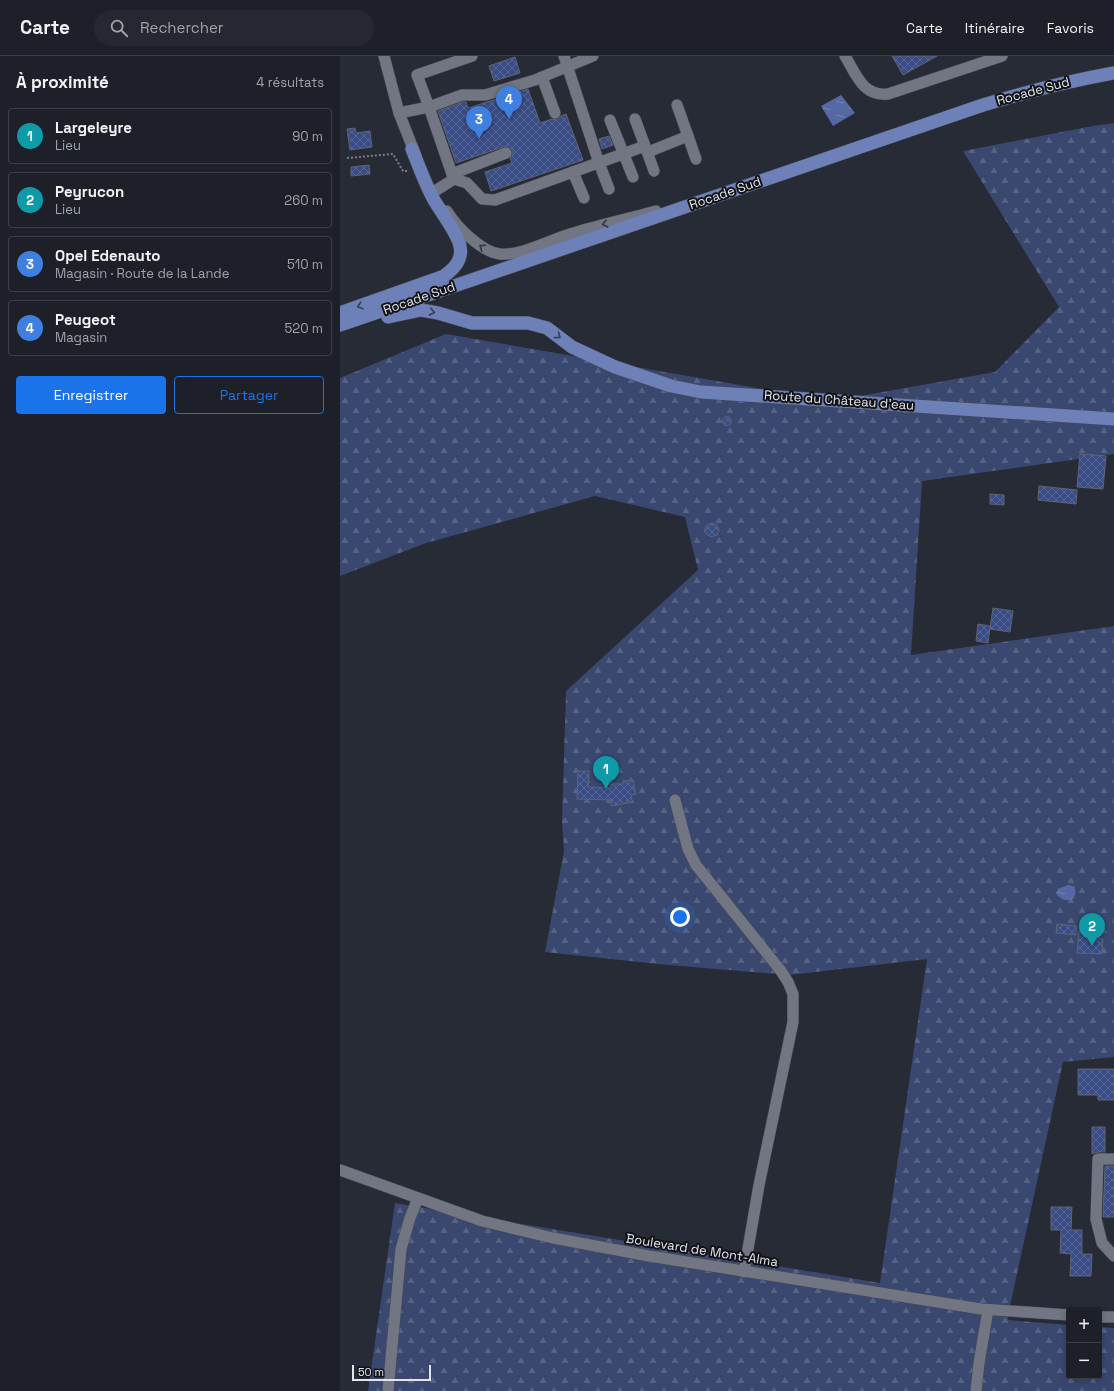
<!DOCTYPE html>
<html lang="fr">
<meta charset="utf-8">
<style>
:root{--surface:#1d2028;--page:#252830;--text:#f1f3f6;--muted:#a0a3a8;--line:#3b3e45;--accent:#1a73e8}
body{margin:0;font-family:"Space Grotesk",sans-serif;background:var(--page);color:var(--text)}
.controls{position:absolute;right:12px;bottom:12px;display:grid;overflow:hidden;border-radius:4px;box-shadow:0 2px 10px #0003}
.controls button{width:36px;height:36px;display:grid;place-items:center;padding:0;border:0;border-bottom:1px solid var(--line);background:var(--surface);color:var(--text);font:20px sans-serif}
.scale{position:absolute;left:12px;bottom:10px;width:79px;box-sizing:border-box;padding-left:4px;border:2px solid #e3e5ec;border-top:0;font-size:11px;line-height:14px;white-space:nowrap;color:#e3e5ec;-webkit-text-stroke:3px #121318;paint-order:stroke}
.you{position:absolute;left:340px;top:861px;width:14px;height:14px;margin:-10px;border:3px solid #fff;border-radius:50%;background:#1a73e8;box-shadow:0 0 0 6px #1a73e833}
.badge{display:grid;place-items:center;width:26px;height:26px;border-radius:50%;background:var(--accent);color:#fff;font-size:13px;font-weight:700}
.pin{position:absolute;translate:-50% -33px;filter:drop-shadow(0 1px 2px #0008)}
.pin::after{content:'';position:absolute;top:21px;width:14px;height:12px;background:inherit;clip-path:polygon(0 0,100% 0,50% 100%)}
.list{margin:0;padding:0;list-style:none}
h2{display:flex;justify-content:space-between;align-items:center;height:52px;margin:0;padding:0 16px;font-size:17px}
h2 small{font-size:13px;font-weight:400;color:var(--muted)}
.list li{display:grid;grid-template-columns:26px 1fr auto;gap:12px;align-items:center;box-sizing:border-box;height:56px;margin:0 8px 8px;padding:0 8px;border:1px solid var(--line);border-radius:4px}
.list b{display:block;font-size:15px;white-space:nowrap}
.list p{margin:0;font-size:13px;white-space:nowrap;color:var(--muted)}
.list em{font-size:13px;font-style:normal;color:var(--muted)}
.actions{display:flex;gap:8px;padding:12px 16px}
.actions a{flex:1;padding:9px 0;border:1px solid var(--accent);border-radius:4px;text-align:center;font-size:14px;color:var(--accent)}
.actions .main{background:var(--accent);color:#fff}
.icon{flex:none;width:22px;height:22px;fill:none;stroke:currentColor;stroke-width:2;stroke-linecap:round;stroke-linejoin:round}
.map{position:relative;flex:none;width:774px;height:1335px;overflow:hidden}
header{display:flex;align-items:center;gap:24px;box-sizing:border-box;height:56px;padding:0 20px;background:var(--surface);border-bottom:1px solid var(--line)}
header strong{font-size:19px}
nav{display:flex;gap:22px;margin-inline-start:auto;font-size:14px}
.search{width:280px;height:36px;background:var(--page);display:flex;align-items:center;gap:10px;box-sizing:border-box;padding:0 14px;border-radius:22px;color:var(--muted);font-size:15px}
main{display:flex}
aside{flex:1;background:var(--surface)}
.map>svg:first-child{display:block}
.forest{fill:url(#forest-firs)}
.water{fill:url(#water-ripples)}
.building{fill:url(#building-cross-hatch);stroke:#5f646f}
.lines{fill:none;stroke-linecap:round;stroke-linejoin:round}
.minor-casing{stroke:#474a52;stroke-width:12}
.major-casing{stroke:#474a52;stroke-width:14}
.path{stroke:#7b7e86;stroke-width:2;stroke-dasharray:2 2;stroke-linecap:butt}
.minor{stroke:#717682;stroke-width:11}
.major{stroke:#6d80b8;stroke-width:13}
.oneway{stroke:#33363d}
.oneway2{stroke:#363f58}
.labels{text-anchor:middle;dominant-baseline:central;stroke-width:4;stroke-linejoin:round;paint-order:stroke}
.street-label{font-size:13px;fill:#e3e5ec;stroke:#121318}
</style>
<header>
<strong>Carte</strong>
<div class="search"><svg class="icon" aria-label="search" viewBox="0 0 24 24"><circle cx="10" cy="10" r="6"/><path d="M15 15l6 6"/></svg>Rechercher</div>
<nav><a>Carte</a><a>Itinéraire</a><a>Favoris</a></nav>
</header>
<main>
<aside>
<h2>À proximité<small>4 résultats</small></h2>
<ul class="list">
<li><span class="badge" style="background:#0f9aa8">1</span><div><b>Largeleyre</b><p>Lieu</p></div><em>90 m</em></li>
<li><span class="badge" style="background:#0f9aa8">2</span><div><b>Peyrucon</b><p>Lieu</p></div><em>260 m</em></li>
<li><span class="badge" style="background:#3f7fe0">3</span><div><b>Opel Edenauto</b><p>Magasin · Route de la Lande</p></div><em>510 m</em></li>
<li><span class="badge" style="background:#3f7fe0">4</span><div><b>Peugeot</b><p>Magasin</p></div><em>520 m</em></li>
</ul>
<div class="actions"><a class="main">Enregistrer</a><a>Partager</a></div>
</aside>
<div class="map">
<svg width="774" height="1335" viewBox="0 0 774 1335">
<defs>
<pattern id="forest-firs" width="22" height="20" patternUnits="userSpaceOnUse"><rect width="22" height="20" fill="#3a4870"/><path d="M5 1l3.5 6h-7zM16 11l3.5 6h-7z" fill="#566285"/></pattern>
<pattern id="water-ripples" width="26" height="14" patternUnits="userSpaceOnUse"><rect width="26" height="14" fill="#5568a4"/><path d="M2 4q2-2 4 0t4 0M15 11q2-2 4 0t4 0" fill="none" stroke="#7585b5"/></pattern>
<pattern id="building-cross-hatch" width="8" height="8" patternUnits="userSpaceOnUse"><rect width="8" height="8" fill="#3a4c85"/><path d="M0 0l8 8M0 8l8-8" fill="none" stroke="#566696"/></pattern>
</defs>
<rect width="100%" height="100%" fill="#272b35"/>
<!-- forest -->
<polygon class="forest" points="774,67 774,398 582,425 571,599 774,570 774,1001 723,1006 670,1250 668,1264 729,1269 729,1320 759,1320 759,1271 774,1272 774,1335 28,1335 55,1147 540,1227 587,903 449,919 318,908 205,896 224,795 222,765 226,635 358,514 345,461 255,440 86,487 0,520 0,322 106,278 492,345 655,316 719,251 623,95 753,70"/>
<!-- water -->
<g class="water">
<polygon points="501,39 515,57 493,70 481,50"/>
<path d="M728,829L735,831C735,834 736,836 735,839C732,849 719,843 716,837L718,833Z"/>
</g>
<!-- building -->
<g class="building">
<polygon points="552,0 597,0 563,19"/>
<polygon points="175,1 180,17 154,25 149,10"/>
<polygon points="188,33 200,67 212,63 217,64 221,60 226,58 243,104 151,135 145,116 172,107 170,102 173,98 172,94 166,90 116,107 98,55 123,46 126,46 128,52"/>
<polygon points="15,72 16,77 30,75 32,91 10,94 7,73"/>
<polygon points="269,80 273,89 262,93 259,83"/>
<polygon points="29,109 30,118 11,120 11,111"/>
<circle cx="387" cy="365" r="4.5"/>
<polygon points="740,398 766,400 763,433 737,431"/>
<polygon points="699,430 737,434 736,448 698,444"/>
<polygon points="650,438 664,439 664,449 650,448"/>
<polygon points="372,467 377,469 379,474 377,479 372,481 367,479 364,474 367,469"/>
<polygon points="653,552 673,555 670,576 650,573"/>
<polygon points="638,568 650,570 648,587 636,585"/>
<polygon points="238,715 249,715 248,731 271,732 271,728 283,728 283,725 293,724 296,738 291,739 292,746 272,750 271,744 237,743"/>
<polygon points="717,868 736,870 736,879 716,877"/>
<polygon points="739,875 753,876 752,881 763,883 762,898 737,897"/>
<polygon points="738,1013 774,1013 774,1044 758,1044 758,1039 738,1039"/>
<polygon points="752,1071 765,1071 765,1096 758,1096 752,1098"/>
<polygon points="765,1110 774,1110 774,1161 763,1161"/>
<polygon points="711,1151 732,1151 731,1174 742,1174 742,1198 752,1198 751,1220 730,1220 731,1198 720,1197 721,1174 711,1174"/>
</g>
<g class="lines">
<!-- minor casing -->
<g class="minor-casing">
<g id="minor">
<polyline points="44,0 59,57 76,100"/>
<polyline points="224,0 259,107 269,133"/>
<path d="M505,0C516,18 523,41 548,38L662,0"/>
<polyline points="202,21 215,57"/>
<polyline points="337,49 348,80"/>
<polyline points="59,57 89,51 77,19 132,0"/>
<polyline points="295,63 305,90"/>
<polyline points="270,64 293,121"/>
<polyline points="308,96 348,80 356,103"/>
<polyline points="166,97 112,118 89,51 122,39 145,39 195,24 253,0"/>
<polyline points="233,116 244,142"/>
<polyline points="114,123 127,127 142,143 155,144 305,90 314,115"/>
<polyline points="95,135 114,123 112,118"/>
<path d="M107,155C116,170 141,196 160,198C181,200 210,184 230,178C258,169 288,163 316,155"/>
<polyline points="335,744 348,793 356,809 441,915 448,926 453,938 453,966 419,1129 404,1216"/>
<polyline points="774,1103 758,1103 756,1163 762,1187 774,1200"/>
<polyline points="0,1114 142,1165 213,1182 309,1200 641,1253 729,1259"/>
<polyline points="759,1261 774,1261"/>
<polyline points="48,1335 61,1193 70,1162 78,1142"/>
<polyline points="636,1335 639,1307 647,1260"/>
</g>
</g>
<!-- major casing -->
<g class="major-casing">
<g id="major">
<path d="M0,257L104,220C114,213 123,204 120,190C118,178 101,156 94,144C85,128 79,110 72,93"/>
<polyline points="48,261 81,254 98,257 132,267 188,267 207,272 232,291 275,311 331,330 361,336 774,363"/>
<path d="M0,269L643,49C686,36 730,25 774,17"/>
</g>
</g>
<!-- path -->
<polyline class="path" points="7,102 53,98 63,115 68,115"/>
<!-- minor -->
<use href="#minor" class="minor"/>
<!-- major -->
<use href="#major" class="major"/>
</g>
<!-- one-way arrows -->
<defs><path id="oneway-chevron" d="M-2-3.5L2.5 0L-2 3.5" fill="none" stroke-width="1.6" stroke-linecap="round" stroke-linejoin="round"/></defs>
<g class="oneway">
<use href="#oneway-chevron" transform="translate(265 168) rotate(166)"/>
<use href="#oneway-chevron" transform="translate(142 191) rotate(-146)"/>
</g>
<g class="oneway2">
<use href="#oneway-chevron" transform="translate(20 250) rotate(162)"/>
<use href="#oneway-chevron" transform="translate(92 256) rotate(11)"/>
<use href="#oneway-chevron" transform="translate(218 280) rotate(37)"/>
</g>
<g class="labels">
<!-- street labels -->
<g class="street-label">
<text transform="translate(693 35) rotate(-15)">Rocade Sud</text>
<text transform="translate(385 137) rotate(-19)">Rocade Sud</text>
<text transform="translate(79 242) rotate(-19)">Rocade Sud</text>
<text transform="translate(499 344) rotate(4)">Route du Château d'eau</text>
<text transform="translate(362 1194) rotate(9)">Boulevard de Mont-Alma</text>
</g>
</g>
</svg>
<div class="controls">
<button>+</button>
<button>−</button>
</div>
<div class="scale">50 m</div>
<div class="you"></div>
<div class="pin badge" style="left:266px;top:733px;background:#0f9aa8">1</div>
<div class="pin badge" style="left:752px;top:890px;background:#0f9aa8">2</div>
<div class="pin badge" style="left:139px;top:83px;background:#3f7fe0">3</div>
<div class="pin badge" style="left:169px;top:63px;background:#3f7fe0">4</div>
</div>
</main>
